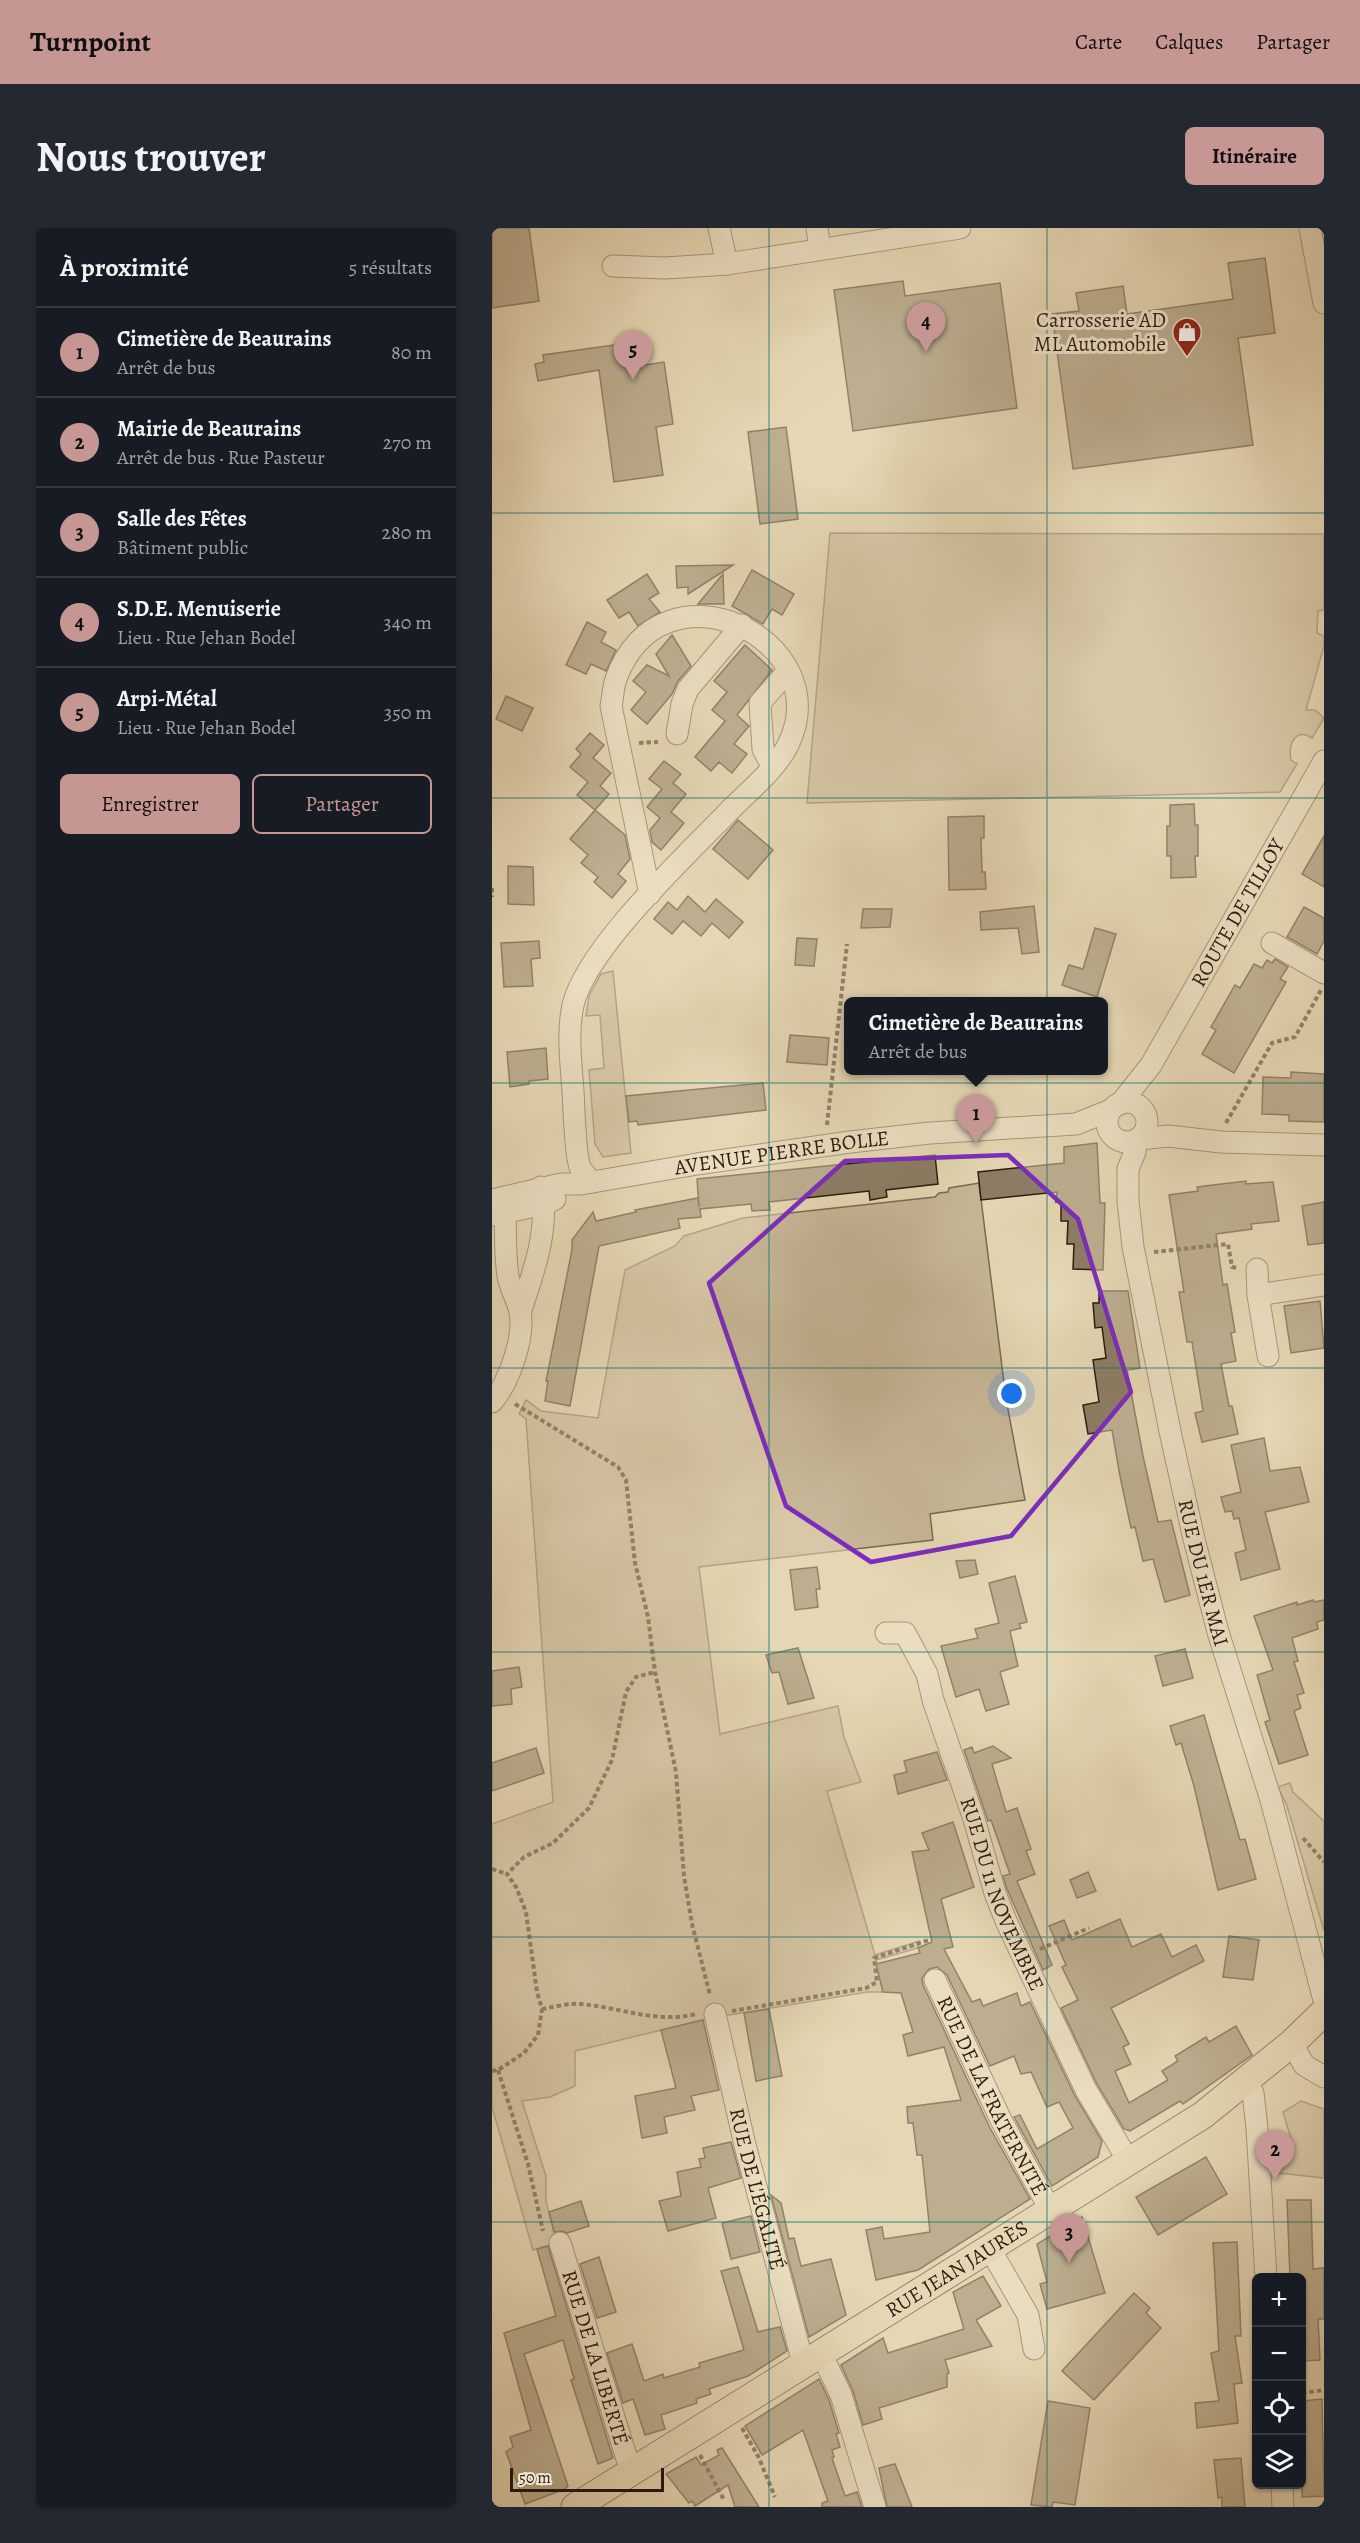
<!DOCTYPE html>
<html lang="fr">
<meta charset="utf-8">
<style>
:root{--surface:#171b24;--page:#242831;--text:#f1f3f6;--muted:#9ea1a6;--line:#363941;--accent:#c59692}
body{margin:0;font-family:Alegreya,serif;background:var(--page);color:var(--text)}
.controls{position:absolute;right:18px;bottom:18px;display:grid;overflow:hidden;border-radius:9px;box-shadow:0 2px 4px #0004}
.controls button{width:54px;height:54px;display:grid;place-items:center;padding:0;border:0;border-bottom:2px solid var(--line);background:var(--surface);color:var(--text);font:30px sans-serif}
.scale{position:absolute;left:18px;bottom:15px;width:154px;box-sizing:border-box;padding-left:6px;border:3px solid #2d1b10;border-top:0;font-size:16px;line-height:21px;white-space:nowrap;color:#2d1b10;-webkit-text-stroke:4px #efe5ce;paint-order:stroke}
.you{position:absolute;left:520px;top:1166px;width:21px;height:21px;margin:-15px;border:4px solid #fff;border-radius:50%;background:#1a73e8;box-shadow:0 0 0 9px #1a73e833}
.badge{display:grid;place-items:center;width:39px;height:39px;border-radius:50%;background:var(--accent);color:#111;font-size:20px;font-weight:700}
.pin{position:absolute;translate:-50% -50px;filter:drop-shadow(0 2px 3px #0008)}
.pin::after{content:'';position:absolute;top:32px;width:21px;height:18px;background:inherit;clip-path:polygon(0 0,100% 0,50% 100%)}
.popup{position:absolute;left:352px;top:769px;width:264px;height:78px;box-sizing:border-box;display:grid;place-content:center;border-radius:9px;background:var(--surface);filter:drop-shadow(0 2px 4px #0005);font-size:20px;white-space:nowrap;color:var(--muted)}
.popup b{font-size:22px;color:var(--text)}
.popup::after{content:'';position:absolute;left:50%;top:100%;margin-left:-12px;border:12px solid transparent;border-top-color:var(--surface)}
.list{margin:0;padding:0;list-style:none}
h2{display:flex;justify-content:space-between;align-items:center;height:78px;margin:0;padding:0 24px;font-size:26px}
h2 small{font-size:20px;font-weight:400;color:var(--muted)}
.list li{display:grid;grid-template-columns:39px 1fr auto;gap:18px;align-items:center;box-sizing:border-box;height:90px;padding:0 24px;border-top:2px solid var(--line)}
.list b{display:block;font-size:22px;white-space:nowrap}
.list p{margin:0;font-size:20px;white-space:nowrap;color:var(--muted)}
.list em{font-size:20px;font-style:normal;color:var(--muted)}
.actions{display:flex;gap:12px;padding:18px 24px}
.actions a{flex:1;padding:14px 0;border:2px solid var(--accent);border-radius:9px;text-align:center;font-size:21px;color:var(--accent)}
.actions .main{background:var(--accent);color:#111}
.icon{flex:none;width:33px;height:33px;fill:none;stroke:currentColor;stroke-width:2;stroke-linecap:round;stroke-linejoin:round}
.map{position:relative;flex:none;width:832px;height:2279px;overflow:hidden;border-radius:9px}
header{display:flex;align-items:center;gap:36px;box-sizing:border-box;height:84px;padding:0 30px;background:var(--accent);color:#111}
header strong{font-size:28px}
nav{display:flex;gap:33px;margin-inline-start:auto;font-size:21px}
.intro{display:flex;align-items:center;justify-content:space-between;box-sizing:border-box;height:144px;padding:0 36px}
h1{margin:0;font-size:42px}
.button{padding:15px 27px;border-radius:9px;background:var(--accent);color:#111;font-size:21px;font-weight:700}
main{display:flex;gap:36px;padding:0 36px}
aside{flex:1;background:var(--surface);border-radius:9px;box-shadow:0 2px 4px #0004}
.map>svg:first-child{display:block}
.green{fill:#c7b798;stroke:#7a6954;stroke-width:1.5}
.building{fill:#8d7d65;stroke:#2d1b10;stroke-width:1.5}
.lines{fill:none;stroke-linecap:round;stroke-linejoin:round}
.minor-casing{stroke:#5b4a39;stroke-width:23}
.major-casing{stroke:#2d1b10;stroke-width:29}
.path{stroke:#2d1b10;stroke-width:4;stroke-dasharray:4.5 3;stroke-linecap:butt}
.minor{stroke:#efe5ce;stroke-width:21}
.major{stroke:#e6d7b4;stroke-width:27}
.marked{fill:none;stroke:#7b2cbf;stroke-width:4.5;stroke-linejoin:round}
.grid{fill:none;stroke:#0f766e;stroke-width:1.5;stroke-opacity:0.55}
.labels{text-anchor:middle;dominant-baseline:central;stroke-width:6;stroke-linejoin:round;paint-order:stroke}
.poi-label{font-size:21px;fill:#2d1b10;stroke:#efe5ce;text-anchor:end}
.street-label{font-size:21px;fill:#2d1b10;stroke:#efe5ce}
</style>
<header>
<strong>Turnpoint</strong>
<nav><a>Carte</a><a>Calques</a><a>Partager</a></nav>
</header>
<div class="intro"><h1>Nous trouver</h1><a class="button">Itinéraire</a></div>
<main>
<aside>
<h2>À proximité<small>5 résultats</small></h2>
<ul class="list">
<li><span class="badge">1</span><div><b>Cimetière de Beaurains</b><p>Arrêt de bus</p></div><em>80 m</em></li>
<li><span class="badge">2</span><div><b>Mairie de Beaurains</b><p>Arrêt de bus · Rue Pasteur</p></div><em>270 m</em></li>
<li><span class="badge">3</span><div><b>Salle des Fêtes</b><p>Bâtiment public</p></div><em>280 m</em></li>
<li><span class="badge">4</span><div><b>S.D.E. Menuiserie</b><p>Lieu · Rue Jehan Bodel</p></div><em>340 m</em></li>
<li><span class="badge">5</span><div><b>Arpi-Métal</b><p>Lieu · Rue Jehan Bodel</p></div><em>350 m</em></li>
</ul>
<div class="actions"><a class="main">Enregistrer</a><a>Partager</a></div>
</aside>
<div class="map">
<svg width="832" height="2279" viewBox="0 0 832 2279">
<rect width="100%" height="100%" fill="#e6d7b4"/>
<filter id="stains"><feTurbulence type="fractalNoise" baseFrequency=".00333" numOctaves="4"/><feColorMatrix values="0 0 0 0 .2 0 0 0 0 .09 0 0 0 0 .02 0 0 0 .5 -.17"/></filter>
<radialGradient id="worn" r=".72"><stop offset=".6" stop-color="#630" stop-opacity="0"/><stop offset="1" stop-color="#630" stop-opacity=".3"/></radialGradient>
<!-- green -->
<g class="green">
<path d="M338,305L832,306V382L826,383L825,405L832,408V418L814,482H823L832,490L820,510C803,499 796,517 799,532L805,536L788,564L315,575Z"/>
<polygon points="121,743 139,925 111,929 103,916 97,842 112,840 108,787 94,788 97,768 109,746"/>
<polygon points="487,955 514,1171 533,1272 438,1286 441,1312 207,1339 228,1506 346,1478 352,1509 369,1554 335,1563 383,1727 427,1713 426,1720 384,1732 391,1764 375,1764 219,1790 83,1823 83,1858 58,1869 30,1873 54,1948 54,1973 62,2004 62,2016 41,2022 0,1879 0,1596 61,1574 34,1191 27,1186 34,1172 49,1183 106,1190 133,1042 183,1018 192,1008 251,990 443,969 447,965 456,964 457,960"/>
<polygon points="798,1555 801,1564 832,1593 832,1703 795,1578 786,1559"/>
<polygon points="809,1873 832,1881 832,1950 787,1945 786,1928 794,1924 800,1914 791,1884"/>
</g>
<!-- building -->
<g class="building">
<polygon points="0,0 37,0 47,73 0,80"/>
<polygon points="773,30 783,105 746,110 761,217 581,241 560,86 587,83 584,65 631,58 635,86 741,71 736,35"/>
<polygon points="411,53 413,68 508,55 525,180 361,203 342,62"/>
<polygon points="136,115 140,139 172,134 181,196 164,199 171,247 122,254 107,142 46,153 43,136 52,134 51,127"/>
<polygon points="294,199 306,291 268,296 256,204"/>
<polygon points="241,337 196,366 196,359 185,360 184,338"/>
<polygon points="260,342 302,366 290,387 280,381 271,396 240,378"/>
<polygon points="155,346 167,365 157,371 168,384 146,398 137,384 127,390 115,372"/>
<polygon points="231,346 232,376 206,376"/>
<polygon points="95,394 114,404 109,414 124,422 114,443 99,436 94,446 74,437"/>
<polygon points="180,407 199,438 186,453 180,466 155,496 139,482 154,464 141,453 155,437 177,448 164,426"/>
<polygon points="253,417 280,442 245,487 257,498 242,516 255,526 240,545 227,534 219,543 203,529 233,493 220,482 235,464 222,453"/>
<polygon points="14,468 41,480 30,503 4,491"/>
<polygon points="98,505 112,517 101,530 119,545 108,558 117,566 103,582 133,607 138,631 126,646 134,653 120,670 102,654 106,649 89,635 96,627 78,611 103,582 85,567 96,554 78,539 89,526 84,521"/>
<polygon points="172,533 189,546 181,555 194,566 179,584 192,595 169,622 160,614 158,602 168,590 155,579 170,561 157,551"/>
<polygon points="702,576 703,597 706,597 706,628 703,628 704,649 679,650 679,628 675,628 675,598 678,598 678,577"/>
<polygon points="492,588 492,610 489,610 490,644 493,644 494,661 457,662 456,589"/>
<polygon points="246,592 281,622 256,651 221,621"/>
<polygon points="832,608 832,659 810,646"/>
<polygon points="16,638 41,639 42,677 16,676"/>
<polygon points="196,668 213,684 224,671 251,694 237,710 220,695 209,708 191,693 180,706 162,691 176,674 185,682"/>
<polygon points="542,678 547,724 530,726 526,700 489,702 488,684"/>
<polygon points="812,679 832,690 832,713 825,726 795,709"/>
<polygon points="371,681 400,681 398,699 369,700"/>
<polygon points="603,700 624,706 605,769 570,757 577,737 591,741"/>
<polygon points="305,710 325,711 322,738 303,737"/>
<polygon points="47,713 48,730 39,731 41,758 12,759 9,715"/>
<polygon points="783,731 796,739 788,751 794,754 742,845 710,826 724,802 719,799 743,757 748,760 762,736 770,740 775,732 780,735"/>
<polygon points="298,807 337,810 335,837 295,834"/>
<polygon points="54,820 56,851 37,853 37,856 18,859 15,824"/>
<polygon points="799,844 832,846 832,894 797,893 797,887 770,886 771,849 799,850"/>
<polygon points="271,855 274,882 146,897 145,893 137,894 134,868"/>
<polygon points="605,915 608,975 613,975 611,1042 581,1041 582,1016 575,1016 576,993 569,993 569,973 564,974 565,964 489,972 486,944 572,935 572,919"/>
<polygon points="443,927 446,956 394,962 395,969 378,972 377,963 277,974 278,982 260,983 259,976 208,981 209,989 186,991 188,1000 107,1018 78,1178 53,1173 56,1153 54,1153 80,1022 80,1012 101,984 104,993 144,984 143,982 206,970 207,979 205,951"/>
<polygon points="754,953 754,956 781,954 787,993 759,996 760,1001 724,1006 731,1057 735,1056 743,1104 739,1105 744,1133 729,1136 737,1178 740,1178 746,1206 710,1214 703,1185 711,1183 700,1114 695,1114 692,1095 687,1064 692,1064 677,967 706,963 705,959"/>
<polygon points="832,974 832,1015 816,1017 810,978"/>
<polygon points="607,1063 636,1063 648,1140 635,1142 651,1228 666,1294 679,1292 698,1367 673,1374 661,1331 651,1333 643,1299 639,1300 628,1248 620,1202 596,1206 591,1177 607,1174 601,1132 614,1130 610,1099 603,1100 601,1075 607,1075"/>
<polygon points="828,1073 832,1120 799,1125 792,1078"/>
<polygon points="772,1210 778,1243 808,1239 817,1274 773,1284 788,1341 749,1352 743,1325 754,1322 747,1290 742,1291 740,1283 733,1284 729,1269 749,1264 739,1217"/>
<polygon points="483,1332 486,1346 468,1350 464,1333"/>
<polygon points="325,1339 328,1361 324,1361 326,1379 303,1382 298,1342"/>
<polygon points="523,1348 535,1394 527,1396 529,1400 518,1403 526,1438 508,1444 517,1476 494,1483 487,1461 464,1469 449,1418 486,1410 483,1401 507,1395 497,1355"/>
<polygon points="821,1372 822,1374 832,1372 832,1392 825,1394 826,1401 800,1410 806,1433 802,1434 812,1465 805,1467 809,1480 802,1483 816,1527 787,1536 773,1494 778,1492 765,1447 781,1442 762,1388 805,1374 805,1377"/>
<polygon points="306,1420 322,1470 296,1476 287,1444 280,1445 274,1427"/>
<polygon points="693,1421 701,1450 671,1458 663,1428"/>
<polygon points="27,1439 30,1459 19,1461 20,1476 0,1478 0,1443"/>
<polygon points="712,1487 748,1612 753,1611 764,1651 726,1662 702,1558 689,1515 684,1517 678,1498"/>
<polygon points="501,1518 519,1530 500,1536 514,1584 525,1580 539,1621 534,1623 543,1646 525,1653 560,1737 551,1742 515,1661 511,1648 518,1646 499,1592 496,1593 472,1522 480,1519 482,1525"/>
<polygon points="44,1520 52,1545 0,1563 0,1535"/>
<polygon points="445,1524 455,1552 406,1566 402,1547 415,1544 412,1533"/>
<polygon points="461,1594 482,1659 449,1671 461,1719 452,1721 480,1774 488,1771 491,1778 525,1765 529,1778 538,1774 583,1868 610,1913 606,1929 560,1958 522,1889 528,1887 545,1921 581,1900 567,1874 555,1879 539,1844 529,1846 522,1828 498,1838 455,1747 445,1739 437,1741 430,1750 431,1757 498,1900 538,1971 426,2042 384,2052 374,2002 390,1999 392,2011 438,2004 430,1927 425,1927 421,1895 416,1895 415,1879 469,1872 452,1819 416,1828 411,1807 421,1804 409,1765 391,1764 384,1736 428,1725 426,1720 440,1714 420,1624 437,1622 430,1605"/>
<polygon points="596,1644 604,1663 585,1670 578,1652"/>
<polygon points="628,1691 640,1719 669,1706 680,1729 704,1717 712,1733 619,1780 637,1816 631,1819 639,1836 623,1843 637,1875 676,1852 670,1843 686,1833 683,1828 714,1809 717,1814 744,1798 760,1827 691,1876 688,1873 638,1903 632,1901 605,1856 569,1780 586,1772 570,1739 574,1737 557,1698 572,1692 580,1712"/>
<polygon points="737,1708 767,1712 761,1752 731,1749"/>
<polygon points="277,1781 290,1848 264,1853 252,1785"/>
<polygon points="211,1792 227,1862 199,1868 203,1882 172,1889 175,1905 150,1910 143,1868 184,1860 169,1802"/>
<polygon points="239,1914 249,1950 216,1960 224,1990 176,2003 167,1973 189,1968 185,1944 209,1939 207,1931 213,1930 211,1920"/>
<polygon points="714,1929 735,1966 666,2007 644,1969"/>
<polygon points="279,1967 289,1975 297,2011 302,2010 309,2038 339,2031 354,2087 317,2109"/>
<polygon points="795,1972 819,1972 821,2041 832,2040 832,2091 826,2091 828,2132 810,2133 810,2049 798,2049"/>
<polygon points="89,1973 97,1998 75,2005 70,2003 62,2004 57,1984"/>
<polygon points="259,1988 268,2024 239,2031 230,1995"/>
<polygon points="590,1989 613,2065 555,2081 548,2056 555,2054 545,2016"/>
<polygon points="745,2014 749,2108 743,2108 750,2155 742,2156 746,2195 705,2200 703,2175 727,2173 719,2125 727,2123 721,2015"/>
<polygon points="56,2018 121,2230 106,2236 79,2152 82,2151 71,2112 32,2126 76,2258 73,2261 33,2276 14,2224 21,2219 18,2209 39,2202 12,2105 64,2088 45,2021"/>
<polygon points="107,2029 124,2084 105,2090 88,2036"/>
<polygon points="246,2039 266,2104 288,2099 295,2123 256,2148 217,2161 219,2166 204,2171 205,2175 169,2187 173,2201 153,2207 141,2171 131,2175 115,2125 140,2116 152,2153 171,2146 172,2150 208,2139 207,2135 252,2122 229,2043"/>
<polygon points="491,2048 509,2078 484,2092 500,2118 453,2132 457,2145 455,2146 455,2159 387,2180 390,2191 371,2197 361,2163 349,2137 391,2110 396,2125 472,2101 461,2064"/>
<polygon points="642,2065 658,2080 654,2085 669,2100 602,2172 570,2143"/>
<polygon points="327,2151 337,2172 347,2205 344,2206 348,2219 340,2222 342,2229 340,2230 353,2268 365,2264 370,2279 330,2279 330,2275 336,2273 311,2202 270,2227 253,2198"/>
<polygon points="830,2171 832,2268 810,2269 810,2173"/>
<polygon points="556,2173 598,2180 583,2277 561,2274 560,2279 539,2277"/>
<polygon points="230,2220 267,2279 243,2279 236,2257 203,2278 200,2273 197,2275 174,2246 204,2229 209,2237 227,2227 225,2222"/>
<polygon points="749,2230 753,2279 730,2279 730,2269 726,2270 722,2232"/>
<polygon points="403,2236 420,2279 395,2279 387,2240"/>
</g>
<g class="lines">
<!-- minor casing -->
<g class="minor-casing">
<g id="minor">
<polyline points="227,0 235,36"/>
<polyline points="325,0 328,21"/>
<polyline points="818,0 832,75"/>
<polyline points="121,38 173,40 235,36 468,0"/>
<polyline points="185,506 190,476 196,461 250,397"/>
<polyline points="280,538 271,521 268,475 296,443"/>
<polyline points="780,715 832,745"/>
<circle cx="635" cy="894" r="20"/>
<path id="s1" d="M628,876L659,837L832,533"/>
<polyline points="647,911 676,908 729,914 832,917"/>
<path id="s2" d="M644,912L643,924L636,941V973L641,1019L679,1208L702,1311L726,1404L779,1572L832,1772"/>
<path d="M99,954C96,949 90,944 88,939C83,926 82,879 81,863C79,835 75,805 81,777C95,719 196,626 239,581C258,562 284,541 296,517C348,412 170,325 124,451C121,459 121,469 119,478L158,666"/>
<path id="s3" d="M0,972L69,956H89L205,936L358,914L438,905L584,896L619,882"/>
<polyline points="0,987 53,976 63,971"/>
<polyline points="765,1041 766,1067 776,1128"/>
<polyline points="766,1067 832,1057"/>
<path d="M28,1085C41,1045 58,1001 49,959"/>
<path d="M0,1174C17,1154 33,1110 28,1083C25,1071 18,1060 16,1048C12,1022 14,995 13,969"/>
<path id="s4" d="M394,1405H413L435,1446L441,1472L482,1591L503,1665L514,1693L594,1862L637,1934"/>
<path id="s5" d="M443,1752L510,1894L559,1983"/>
<path id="s6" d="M223,1786L253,1917L311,2135"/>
<polyline points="800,1815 812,1837 832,1849"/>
<polyline points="754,1853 761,1865 765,1900 774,2050"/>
<path id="s7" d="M68,2015L139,2244"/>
<polyline points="498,2021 536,2087 542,2121"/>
<polyline points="329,2125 349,2167 383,2279"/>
<polyline points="790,2256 791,2279"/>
</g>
</g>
<!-- major casing -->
<g class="major-casing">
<g id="major">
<path id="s8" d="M83,2279L711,1887L800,1815L832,1784"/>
</g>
</g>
<!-- path -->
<g class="path">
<polyline points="147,515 166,514"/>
<polyline points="0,660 0,669"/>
<polyline points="734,895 780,815 803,809 829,762"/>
<polyline points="335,897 355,716"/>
<polyline points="662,1024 736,1016 740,1039 745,1040"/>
<polyline points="23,1176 126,1239 134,1252 143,1335 156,1389 163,1444 184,1544 192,1648 200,1696 218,1767"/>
<polyline points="811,1610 832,1634"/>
<polyline points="0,1641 15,1646"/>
<polyline points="548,1721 597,1700"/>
<path d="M50,1781C62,1779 76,1775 88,1776C127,1779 165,1796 204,1786"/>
<polyline points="240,1783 374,1760 385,1754 382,1730 440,1711"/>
<polyline points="6,1842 36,1936 51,2003"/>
<polyline points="0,1843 6,1842 32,1825 46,1807 50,1781 45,1764 34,1684 24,1659 15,1646 32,1629 61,1615 97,1580 120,1532 134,1464 144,1449 163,1444"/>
<polyline points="810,2165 832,2162"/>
<polyline points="250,2200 266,2228 283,2269"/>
<polyline points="208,2227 232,2272"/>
</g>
<!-- minor -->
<use href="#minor" class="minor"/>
<!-- major -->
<use href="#major" class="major"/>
</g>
<!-- marked area -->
<path d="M0 0H832V2279H0ZM516,927L586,991L639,1164L519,1308L379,1334L294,1278L217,1055L353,933Z" fill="#e6d7b4" fill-opacity=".55" fill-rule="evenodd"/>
<path class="marked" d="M516,927L586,991L639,1164L519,1308L379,1334L294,1278L217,1055L353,933Z"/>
<!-- grid -->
<path class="grid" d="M277,0V2279M555,0V2279M0,285H832M0,570H832M0,855H832M0,1140H832M0,1424H832M0,1709H832M0,1994H832"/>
<!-- icons -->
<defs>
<g id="shop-pin" transform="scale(1.5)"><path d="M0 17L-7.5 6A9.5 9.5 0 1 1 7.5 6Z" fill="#8f2418" stroke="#efe5ce"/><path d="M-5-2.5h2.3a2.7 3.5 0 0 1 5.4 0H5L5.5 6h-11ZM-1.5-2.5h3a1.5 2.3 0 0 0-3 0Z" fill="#fff"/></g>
</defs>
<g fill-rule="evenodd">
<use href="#shop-pin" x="695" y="104"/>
</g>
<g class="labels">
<!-- poi labels -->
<g class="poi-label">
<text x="674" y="92">Carrosserie AD<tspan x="674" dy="24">ML Automobile</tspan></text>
</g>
<!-- street labels -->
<g class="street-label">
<text stroke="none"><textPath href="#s1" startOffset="225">ROUTE DE TILLOY</textPath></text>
<text stroke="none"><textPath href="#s3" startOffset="294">AVENUE PIERRE BOLLE</textPath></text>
<text stroke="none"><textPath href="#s2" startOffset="442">RUE DU 1ER MAI</textPath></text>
<text stroke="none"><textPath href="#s4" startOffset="298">RUE DU 11 NOVEMBRE</textPath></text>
<text stroke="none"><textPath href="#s5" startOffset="129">RUE DE LA FRATERNITÉ</textPath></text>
<text stroke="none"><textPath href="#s6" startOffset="180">RUE DE L'ÉGALITÉ</textPath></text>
<text stroke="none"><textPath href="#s8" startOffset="450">RUE JEAN JAURÈS</textPath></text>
<text stroke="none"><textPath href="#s7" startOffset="120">RUE DE LA LIBERTÉ</textPath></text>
</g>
</g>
<rect width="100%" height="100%" filter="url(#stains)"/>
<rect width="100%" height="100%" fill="url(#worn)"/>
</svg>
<div class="controls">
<button>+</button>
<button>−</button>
<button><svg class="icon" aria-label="locate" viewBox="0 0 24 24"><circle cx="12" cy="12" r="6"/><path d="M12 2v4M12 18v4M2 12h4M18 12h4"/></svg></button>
<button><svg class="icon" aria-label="layers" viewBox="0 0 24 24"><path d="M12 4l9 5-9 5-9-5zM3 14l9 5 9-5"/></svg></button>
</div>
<div class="scale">50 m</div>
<div class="you"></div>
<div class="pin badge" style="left:484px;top:916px">1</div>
<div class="popup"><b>Cimetière de Beaurains</b>Arrêt de bus</div>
<div class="pin badge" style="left:783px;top:1952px">2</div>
<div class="pin badge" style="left:577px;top:2035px">3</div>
<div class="pin badge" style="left:434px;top:124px">4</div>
<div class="pin badge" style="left:141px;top:152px">5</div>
</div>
</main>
